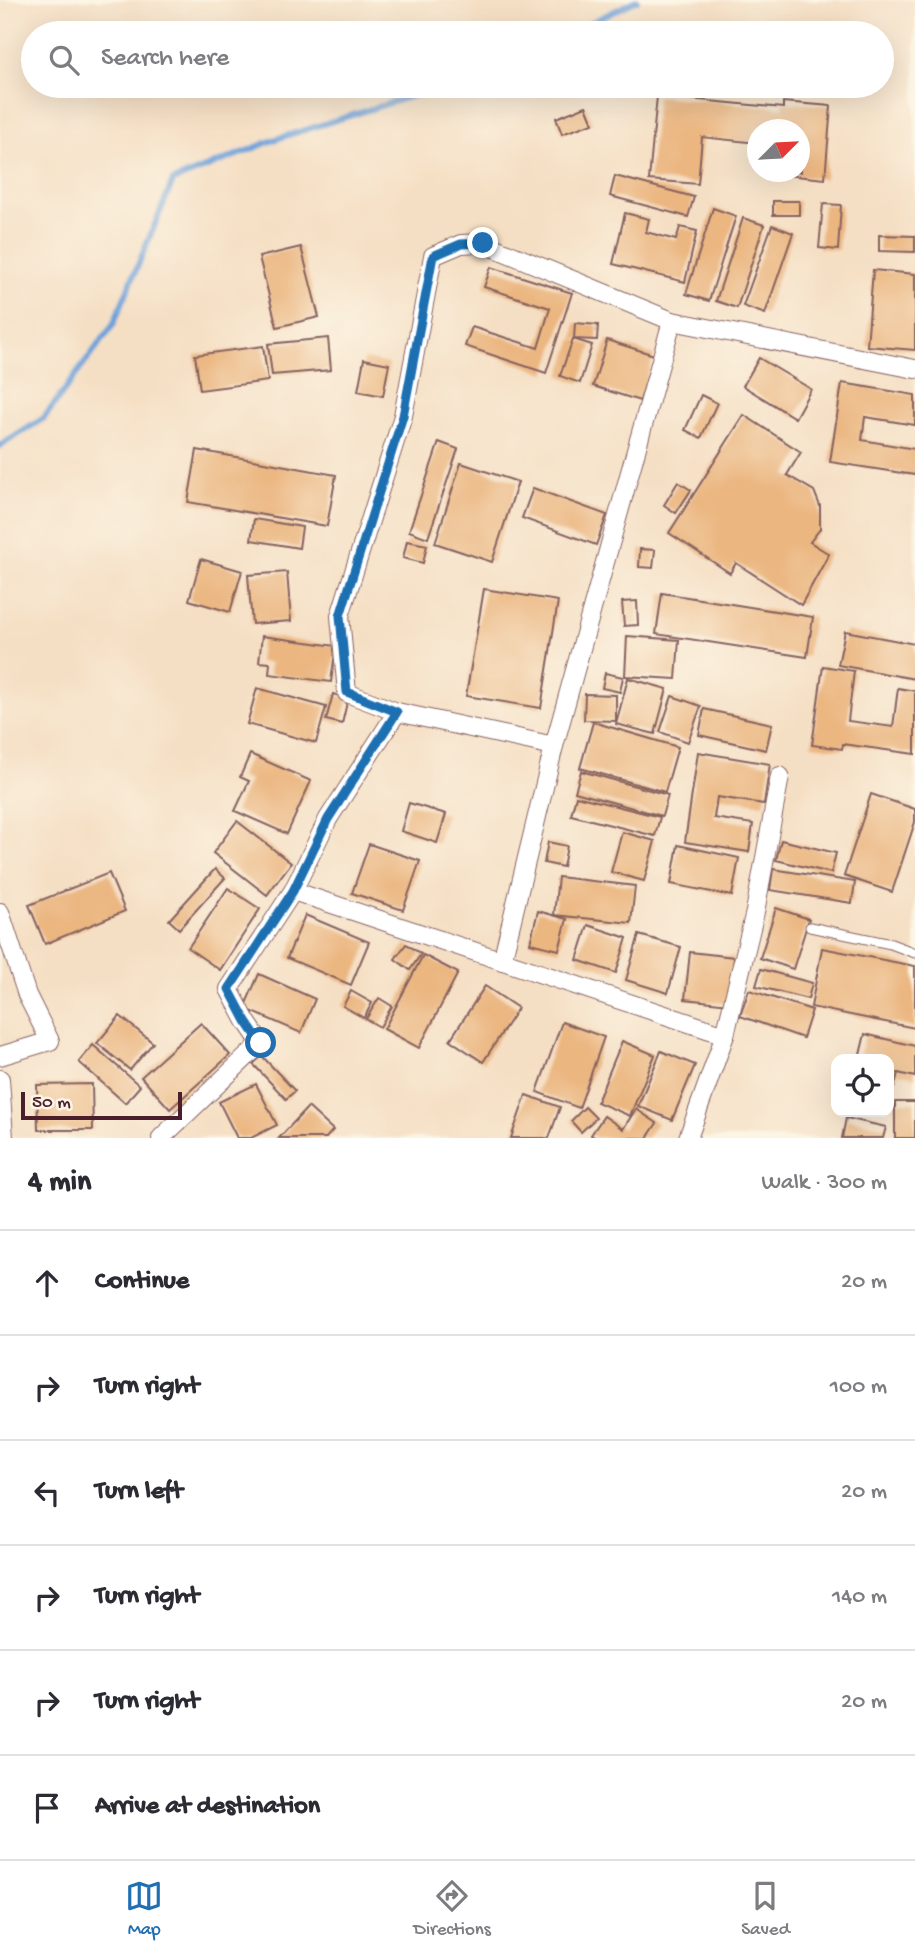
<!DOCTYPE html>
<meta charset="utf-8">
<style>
:root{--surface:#fff;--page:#f2f2f3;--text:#2b2b33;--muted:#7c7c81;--line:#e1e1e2;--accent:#1f6fb2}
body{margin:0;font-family:"Gochi Hand",sans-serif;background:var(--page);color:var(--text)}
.controls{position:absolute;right:21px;bottom:21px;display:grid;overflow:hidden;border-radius:14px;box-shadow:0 7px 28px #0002}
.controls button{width:63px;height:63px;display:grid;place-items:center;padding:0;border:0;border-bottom:2px solid var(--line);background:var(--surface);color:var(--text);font:35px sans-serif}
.compass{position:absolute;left:747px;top:119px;width:63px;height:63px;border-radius:50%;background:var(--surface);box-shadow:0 7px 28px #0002;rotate:66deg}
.scale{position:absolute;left:21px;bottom:18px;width:161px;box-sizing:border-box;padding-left:7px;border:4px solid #4a1f2b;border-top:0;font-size:19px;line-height:24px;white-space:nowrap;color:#4a1f2b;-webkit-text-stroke:5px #fcf5e5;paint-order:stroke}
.stop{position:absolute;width:21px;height:21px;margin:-16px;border:5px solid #1f6fb2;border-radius:50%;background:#fff}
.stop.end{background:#1f6fb2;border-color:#fff;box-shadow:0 2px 7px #0008}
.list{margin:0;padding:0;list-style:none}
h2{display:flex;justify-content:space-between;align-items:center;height:91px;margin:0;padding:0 28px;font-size:30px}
h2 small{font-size:23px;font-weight:400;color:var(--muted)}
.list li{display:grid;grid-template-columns:46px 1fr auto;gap:21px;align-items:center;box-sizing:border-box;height:105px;padding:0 28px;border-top:2px solid var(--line)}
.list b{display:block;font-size:26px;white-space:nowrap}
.list em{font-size:23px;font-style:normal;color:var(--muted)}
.icon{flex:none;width:38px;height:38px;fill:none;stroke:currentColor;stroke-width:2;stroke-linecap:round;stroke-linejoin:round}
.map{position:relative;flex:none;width:915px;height:1138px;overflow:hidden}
.search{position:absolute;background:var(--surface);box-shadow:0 7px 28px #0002;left:21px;right:21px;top:21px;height:77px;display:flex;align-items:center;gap:18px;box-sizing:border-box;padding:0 24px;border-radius:38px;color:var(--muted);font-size:26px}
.sheet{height:721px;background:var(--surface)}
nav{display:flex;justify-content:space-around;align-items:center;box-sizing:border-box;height:98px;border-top:2px solid var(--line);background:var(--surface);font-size:19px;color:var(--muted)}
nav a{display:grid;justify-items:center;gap:4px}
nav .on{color:var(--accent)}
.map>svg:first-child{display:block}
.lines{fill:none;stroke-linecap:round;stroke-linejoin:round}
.stream{stroke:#6da1d9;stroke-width:6}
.building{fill:#ebb680}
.lane-casing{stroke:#866261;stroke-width:11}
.street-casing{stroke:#866261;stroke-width:20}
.lane{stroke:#fff;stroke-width:9}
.street{stroke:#fff;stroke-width:18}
.route{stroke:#1f6fb2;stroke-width:9}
</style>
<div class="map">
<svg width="915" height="1138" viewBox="0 0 915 1138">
<rect width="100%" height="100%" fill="#fcf5e5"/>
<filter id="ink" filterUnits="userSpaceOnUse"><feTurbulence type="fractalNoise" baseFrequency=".0143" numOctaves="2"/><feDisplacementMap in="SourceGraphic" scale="14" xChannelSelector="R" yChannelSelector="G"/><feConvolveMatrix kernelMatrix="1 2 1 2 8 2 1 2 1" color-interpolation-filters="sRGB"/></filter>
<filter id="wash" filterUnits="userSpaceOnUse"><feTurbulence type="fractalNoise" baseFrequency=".00686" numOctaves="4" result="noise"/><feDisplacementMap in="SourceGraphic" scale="28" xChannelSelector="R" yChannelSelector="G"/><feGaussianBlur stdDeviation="1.57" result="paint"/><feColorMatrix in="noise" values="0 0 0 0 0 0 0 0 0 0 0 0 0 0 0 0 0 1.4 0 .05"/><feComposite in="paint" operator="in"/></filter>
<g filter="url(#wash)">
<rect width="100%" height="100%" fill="#f5dfc4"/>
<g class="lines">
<!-- stream -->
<g class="stream">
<polyline points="570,33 637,0"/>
<polyline points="0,446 44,418 113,325 173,181 276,139 444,86"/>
</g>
</g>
<g id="blocks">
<!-- building -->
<g class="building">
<polygon points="657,96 783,108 783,102 831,106 825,179 766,173 766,172 800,172 800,130 757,130 757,143 702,137 698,184 649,180"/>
<polygon points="586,106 593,123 562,134 556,118"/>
<polygon points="615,176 694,197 688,217 610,196"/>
<rect x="773" y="201" width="26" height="14"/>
<polygon points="823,204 841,205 838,250 819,248"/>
<polygon points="713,208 736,216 709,301 686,294"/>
<polygon points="625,213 649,219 646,232 676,240 680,227 697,231 685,282 613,264"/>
<polygon points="743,218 764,225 737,308 716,301"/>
<polygon points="772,225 793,233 765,314 743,306"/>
<polygon points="879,235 915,236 915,252 879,251"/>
<polygon points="301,247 319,317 277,327 259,257"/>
<polygon points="491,267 572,293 546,373 465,346 472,327 538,348 550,308 484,287"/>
<polygon points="873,270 915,274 915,350 867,346"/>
<polygon points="575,323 598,325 597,340 574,339"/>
<polygon points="328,338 331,370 272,375 268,344"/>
<polygon points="573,339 592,345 580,383 560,376"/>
<polygon points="607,340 654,355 640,401 593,386"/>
<polygon points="263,346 268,381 200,390 195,355"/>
<polygon points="759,358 811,389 795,418 743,386"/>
<polygon points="364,359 389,364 383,396 358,391"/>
<polygon points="842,383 915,395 915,425 865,417 862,440 915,449 915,475 830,462"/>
<polygon points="701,395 717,403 701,438 685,430"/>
<polygon points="744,415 801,452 787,475 814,491 820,506 820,529 810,542 829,554 801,605 736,563 730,573 669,533"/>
<polygon points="439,442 458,449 428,538 409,531"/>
<polygon points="197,450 336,475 327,526 188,502"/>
<polygon points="461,463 518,482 492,562 435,543"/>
<polygon points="678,482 691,490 676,513 664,505"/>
<polygon points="533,488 607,515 596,545 522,518"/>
<polygon points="254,519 302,527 299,548 251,540"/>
<polygon points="407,541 427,545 423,563 403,558"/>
<polygon points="640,549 655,550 653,568 639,567"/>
<polygon points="201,559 242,571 230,612 189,600"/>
<polygon points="287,572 291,621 252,624 248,575"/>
<polygon points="484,589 558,601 541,708 466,696"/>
<polygon points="662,593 813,617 807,657 656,634"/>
<polygon points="637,601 638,625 624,626 622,602"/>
<polygon points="845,631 915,644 915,679 838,665"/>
<polygon points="262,636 336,646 331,682 269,674 270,663 259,662"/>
<polygon points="627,636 679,640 676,679 625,676"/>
<polygon points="823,666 854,671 848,721 893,727 898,688 915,691 915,754 843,744 842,749 812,745"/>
<polygon points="605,673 623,677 620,692 602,688"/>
<polygon points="628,678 667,689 655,734 616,724"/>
<polygon points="257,688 326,707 316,743 247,724"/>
<polygon points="333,694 348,698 342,724 326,720"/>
<polygon points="585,694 616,695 616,721 584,720"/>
<polygon points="672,696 701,706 688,742 660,732"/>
<polygon points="704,709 772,724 766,750 699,735"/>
<polygon points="593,722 678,747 665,792 580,768"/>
<polygon points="698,752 770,764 764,804 717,797 714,818 753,824 749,852 685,842"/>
<polygon points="250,754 311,781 287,834 235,811 249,781 240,777"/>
<polygon points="581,771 668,795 662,816 575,792"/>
<polygon points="871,794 915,809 915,822 892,892 844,876"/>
<polygon points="576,796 660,817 655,836 571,815"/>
<polygon points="409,803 446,814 437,843 401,831"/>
<polygon points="237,821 291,863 267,895 213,853"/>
<polygon points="622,832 655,841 644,881 611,872"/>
<polygon points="781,840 836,853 831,873 776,860"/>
<polygon points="548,842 567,846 563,867 544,863"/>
<polygon points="369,844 420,861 403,910 352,893"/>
<polygon points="678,845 739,858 732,896 671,884"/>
<polygon points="215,869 225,878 179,929 169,920"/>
<polygon points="773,869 855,882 852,903 770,890"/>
<polygon points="109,873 125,911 45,944 29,905"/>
<polygon points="558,877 635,886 631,923 554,915"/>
<polygon points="228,888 260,909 220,970 188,948"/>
<polygon points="776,908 809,919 793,969 760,958"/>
<polygon points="538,911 567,919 559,950 530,943"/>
<polygon points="305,915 369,942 351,985 287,958"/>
<polygon points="588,925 627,938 616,973 577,960"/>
<polygon points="639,935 681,947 668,993 626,980"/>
<polygon points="406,944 421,954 410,970 395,959"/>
<polygon points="822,948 915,966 915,1028 811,1007"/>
<polygon points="690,952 734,957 729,1004 685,999"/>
<polygon points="423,955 458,973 419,1048 384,1029"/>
<polygon points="761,969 812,983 808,999 756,986"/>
<polygon points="259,974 315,999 301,1033 244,1008"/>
<polygon points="485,986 518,1008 483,1062 450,1040"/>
<polygon points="749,990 812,1010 803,1038 740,1016"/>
<polygon points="351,991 372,1003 364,1018 343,1006"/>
<polygon points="379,998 392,1006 380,1027 366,1019"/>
<polygon points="120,1016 153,1043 130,1070 97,1043"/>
<polygon points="562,1022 604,1037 579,1108 537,1092"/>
<polygon points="201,1023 230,1055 170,1109 141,1077"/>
<polygon points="865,1034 915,1046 915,1077 898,1073 894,1088 889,1087 889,1059 859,1059"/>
<polygon points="622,1041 655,1055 630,1116 597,1102"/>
<polygon points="93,1045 140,1086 125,1103 79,1062"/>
<polygon points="661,1051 695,1065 672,1120 638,1106"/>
<polygon points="262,1056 295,1091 286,1099 253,1064"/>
<polygon points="92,1084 93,1130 38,1130 37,1085"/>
<polygon points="256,1084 277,1125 251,1138 237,1138 219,1102"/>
<polygon points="526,1095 560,1107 549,1138 511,1138"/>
<rect x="895" y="1102" width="20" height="36"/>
<polygon points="308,1107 333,1130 326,1138 279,1138"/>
<polygon points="585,1107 596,1118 581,1132 571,1121"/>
<polygon points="636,1109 657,1123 647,1138 596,1138 591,1135 604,1116 623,1129"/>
<polygon points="846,1118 886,1127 883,1138 842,1138"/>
</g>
</g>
</g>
<g filter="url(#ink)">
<use href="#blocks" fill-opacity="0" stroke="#866261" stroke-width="2"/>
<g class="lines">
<!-- lane casing -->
<g class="lane-casing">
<polyline id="lane" points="810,927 891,944 915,953"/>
</g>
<!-- street casing -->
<g class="street-casing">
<g id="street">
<polyline points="554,746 397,712 347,693 340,616 403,416 433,256 461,244 483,243 672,321 915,369"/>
<polyline points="293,891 725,1035"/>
<polyline points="0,912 27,995 50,1041 0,1056"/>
<polyline points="502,961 554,746 672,321"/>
<polyline points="0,1079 4,1138"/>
<polyline points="161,1138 261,1043 246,1021 229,989 293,891 328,819 397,712"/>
<polyline points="688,1138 725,1035 755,912 780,776"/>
</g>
</g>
<!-- lane -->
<use href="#lane" class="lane"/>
<!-- street -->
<use href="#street" class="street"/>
</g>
</g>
<g class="lines" filter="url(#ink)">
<!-- route -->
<polyline class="route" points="261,1043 246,1021 229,989 293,891 328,819 397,712 347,692 340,616 403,416 433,256 461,244 483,243"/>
</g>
</svg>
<div class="controls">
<button><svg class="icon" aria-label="locate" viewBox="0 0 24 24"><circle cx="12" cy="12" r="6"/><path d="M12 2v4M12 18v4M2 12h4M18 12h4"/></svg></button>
</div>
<svg class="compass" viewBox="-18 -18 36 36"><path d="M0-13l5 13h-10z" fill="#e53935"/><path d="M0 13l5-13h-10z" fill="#7c7c81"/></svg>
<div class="scale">50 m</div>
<div class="stop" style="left:261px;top:1043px"></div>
<div class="stop end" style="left:483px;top:243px"></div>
<div class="search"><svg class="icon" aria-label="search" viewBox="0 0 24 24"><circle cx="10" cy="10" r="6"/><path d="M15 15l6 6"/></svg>Search here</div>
</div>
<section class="sheet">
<h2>4 min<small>Walk · 300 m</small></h2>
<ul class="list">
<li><svg class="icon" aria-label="ahead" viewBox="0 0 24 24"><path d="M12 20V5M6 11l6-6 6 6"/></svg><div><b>Continue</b></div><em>20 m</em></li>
<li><svg class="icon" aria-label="right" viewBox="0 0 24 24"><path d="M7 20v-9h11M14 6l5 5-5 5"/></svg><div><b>Turn right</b></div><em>100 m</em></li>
<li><svg class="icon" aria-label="left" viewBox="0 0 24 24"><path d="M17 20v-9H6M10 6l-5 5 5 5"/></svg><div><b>Turn left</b></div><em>20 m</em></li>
<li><svg class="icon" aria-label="right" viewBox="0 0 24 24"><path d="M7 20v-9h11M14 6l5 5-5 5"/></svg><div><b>Turn right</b></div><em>140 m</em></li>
<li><svg class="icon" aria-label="right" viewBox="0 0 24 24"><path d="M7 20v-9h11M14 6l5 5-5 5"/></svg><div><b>Turn right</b></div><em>20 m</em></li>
<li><svg class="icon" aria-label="arrive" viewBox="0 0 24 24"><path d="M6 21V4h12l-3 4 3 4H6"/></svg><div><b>Arrive at destination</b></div></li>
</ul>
</section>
<nav>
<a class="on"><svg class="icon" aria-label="map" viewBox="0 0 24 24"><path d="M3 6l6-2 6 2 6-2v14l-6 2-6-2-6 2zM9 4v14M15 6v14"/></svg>Map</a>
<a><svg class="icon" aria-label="directions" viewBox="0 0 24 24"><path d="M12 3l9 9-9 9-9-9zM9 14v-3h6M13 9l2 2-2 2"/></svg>Directions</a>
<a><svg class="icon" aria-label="saved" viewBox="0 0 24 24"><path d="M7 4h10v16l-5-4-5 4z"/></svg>Saved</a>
</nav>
